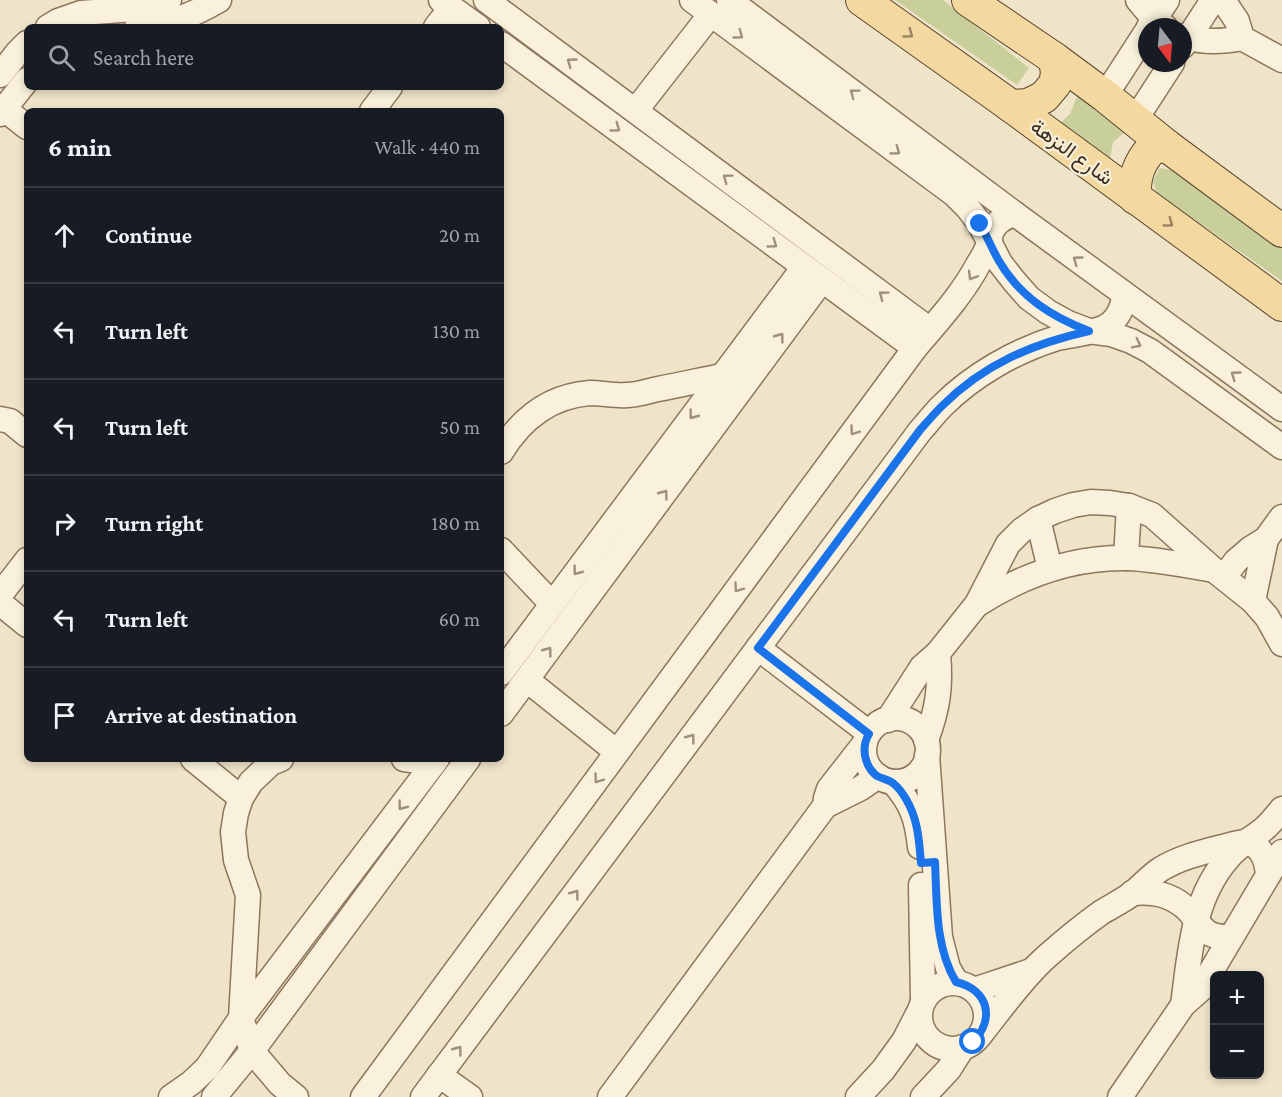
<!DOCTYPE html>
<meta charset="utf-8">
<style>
:root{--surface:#171b24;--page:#242831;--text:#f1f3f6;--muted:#9ea1a6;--line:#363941}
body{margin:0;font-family:"Crimson Pro",Vazirmatn,serif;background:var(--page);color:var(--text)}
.controls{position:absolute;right:18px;bottom:18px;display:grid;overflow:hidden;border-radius:9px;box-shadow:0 3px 9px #0003}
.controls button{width:54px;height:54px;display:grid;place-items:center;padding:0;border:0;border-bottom:2px solid var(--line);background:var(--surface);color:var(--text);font:30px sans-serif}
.compass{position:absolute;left:1138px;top:18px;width:54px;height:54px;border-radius:50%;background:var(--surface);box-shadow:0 3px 9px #0003;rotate:164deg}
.stop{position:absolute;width:18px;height:18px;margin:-14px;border:4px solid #1a73e8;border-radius:50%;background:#fff}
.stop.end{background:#1a73e8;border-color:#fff;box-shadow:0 2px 6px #0008}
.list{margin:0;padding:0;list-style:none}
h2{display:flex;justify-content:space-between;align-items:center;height:78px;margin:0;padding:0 24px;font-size:26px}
h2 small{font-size:20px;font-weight:400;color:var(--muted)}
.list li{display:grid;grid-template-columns:39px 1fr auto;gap:18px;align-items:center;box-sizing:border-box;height:96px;padding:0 24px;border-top:2px solid var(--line)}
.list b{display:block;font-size:22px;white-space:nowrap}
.list em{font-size:20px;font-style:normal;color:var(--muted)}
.icon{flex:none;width:33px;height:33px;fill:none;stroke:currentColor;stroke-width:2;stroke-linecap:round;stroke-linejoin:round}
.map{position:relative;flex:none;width:1282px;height:1097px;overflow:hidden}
.search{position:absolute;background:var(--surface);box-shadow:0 3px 9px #0003;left:24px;top:24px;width:480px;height:66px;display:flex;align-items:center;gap:15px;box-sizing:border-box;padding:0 21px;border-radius:9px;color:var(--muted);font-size:22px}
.panel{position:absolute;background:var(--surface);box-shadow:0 3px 9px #0003;left:24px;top:108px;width:480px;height:654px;border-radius:9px}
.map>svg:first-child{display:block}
.green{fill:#c9cf9b}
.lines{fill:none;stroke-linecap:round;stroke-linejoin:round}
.minor-casing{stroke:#8d765c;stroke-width:27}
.major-casing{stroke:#5b4430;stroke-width:34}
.minor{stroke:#faf1dc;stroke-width:24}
.major{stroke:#f3d9a0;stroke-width:32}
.oneway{stroke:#988460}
.oneway2{stroke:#9c907e}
.route{stroke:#1a73e8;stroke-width:8}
.labels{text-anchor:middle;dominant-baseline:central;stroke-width:4.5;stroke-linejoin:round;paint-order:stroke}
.street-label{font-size:21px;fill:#3d2e20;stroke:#f7eed8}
</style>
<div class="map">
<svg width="1282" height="1097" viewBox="0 0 1282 1097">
<rect width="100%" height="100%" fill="#f0e4c8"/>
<!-- green -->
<g class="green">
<polygon points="895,0 943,0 1029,68 1017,85"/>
<polygon points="1080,89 1131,127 1113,142 1109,165 1056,127 1070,114"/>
<polygon points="1160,168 1182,172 1282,241 1282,281 1157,193 1153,181"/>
</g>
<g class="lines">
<!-- minor casing -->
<g class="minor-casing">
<g id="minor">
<polyline points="441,0 478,27"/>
<polyline points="486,0 930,330"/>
<polyline points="692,0 954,194 968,208 980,224 1000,263 1014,281 1029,298 1048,312 1068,323 1089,331 1111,334 1131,341 1150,351 1282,447"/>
<polyline points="729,0 1015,214 1282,409"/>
<polyline points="1138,0 1154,19 1165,27"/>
<polyline points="1223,0 1237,21 1242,38"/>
<polyline points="48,27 58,21 81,13 135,9 169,0"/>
<path d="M137,27C167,26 193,15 219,0"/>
<polyline points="436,27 451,8"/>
<polyline points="1149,27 1167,0"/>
<path d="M1183,36C1202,43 1222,42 1242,38L1282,60"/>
<polyline points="501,44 915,348"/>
<polyline points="1183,46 1213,0"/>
<polyline points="0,75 18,52 27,43"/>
<polyline points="1105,96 1147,31"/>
<polyline points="4,109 27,127"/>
<polyline points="636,110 711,14"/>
<polyline points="372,111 390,87"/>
<polyline points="0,114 27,80"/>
<polyline points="1135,120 1172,63"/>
<polyline points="0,419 10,421 27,435"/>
<path d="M501,452C521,419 550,396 590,393C602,393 615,396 627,395C637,395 648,391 658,389C680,385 701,380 722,376"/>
<polyline points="1038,519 1050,569"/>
<polyline points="501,550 552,604"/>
<polyline points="1126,558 1129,506"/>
<polyline points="1224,577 1236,561 1250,549 1266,539 1282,517"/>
<polyline points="0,595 27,560"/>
<polyline points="1253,601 1266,539"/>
<polyline points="0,603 27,625"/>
<path d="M978,604C1023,575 1073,557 1127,558C1156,559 1185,565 1214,570"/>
<polyline points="758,648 869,733"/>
<polyline points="501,673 804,267"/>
<polyline points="527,680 617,752"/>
<polyline points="501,714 822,280"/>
<circle cx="896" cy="750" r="32"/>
<polyline points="888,720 922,667 938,653 977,604 1008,544 1022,530 1038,519 1055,511 1073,505 1091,502 1110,503 1129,506 1152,515 1214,570 1253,601 1267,617 1282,644"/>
<path d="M926,740C938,709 941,686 938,653"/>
<polyline points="927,755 940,937 948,968 956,982"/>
<polyline points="193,759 241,798"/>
<polyline points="281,759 271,763 251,782 241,798 236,813 233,832 236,860 248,895 241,1018 252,1051 280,1084 296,1097"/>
<polyline points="404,759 434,763"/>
<path d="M893,782C912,804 917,818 920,847"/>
<polyline points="825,806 826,798 829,789 865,743"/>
<polyline points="921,885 923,1000"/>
<path d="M1132,893C1153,891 1170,894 1186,908C1203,925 1201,938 1231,937"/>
<circle cx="953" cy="1016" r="33"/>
<polyline points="974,990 1031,971"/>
<path d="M1183,1005C1190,954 1192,899 1228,858C1238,846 1248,841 1260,832C1269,826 1275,817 1282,809"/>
<path d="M980,1035C1001,1009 1020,981 1045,958C1063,942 1082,926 1102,912C1112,906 1124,900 1133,893C1143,885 1150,876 1161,869C1181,857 1203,852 1226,846C1232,845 1241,841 1248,842C1263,847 1267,861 1268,875"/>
<polyline points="439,1075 470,1097"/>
<polyline points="171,1097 191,1083 207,1068 241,1018 437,759"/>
<polyline points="214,1097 252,1051 468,759"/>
<path d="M363,1097L915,348C938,321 962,295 979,263C983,257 987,249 990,242C990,240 990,236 991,233C995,222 1004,217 1015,214"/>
<path d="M423,1097L920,431C928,422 934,414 942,406C973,375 1015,351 1057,338C1071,335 1091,333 1103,328C1117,322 1122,309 1125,295"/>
<polyline points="610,1097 825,806 861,788 878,776"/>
<polyline points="858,1097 883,1070 904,1041 920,1010"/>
<polyline points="923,1097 949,1069 963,1047"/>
<polyline points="1120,1097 1183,1005 1200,990 1282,852"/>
</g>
</g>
<!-- major casing -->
<g class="major-casing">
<g id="major">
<polyline points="862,0 1011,106 1282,305"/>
<polyline points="968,0 1055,59 1105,96 1167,146 1282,231"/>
<polyline points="1011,106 1028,105 1044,97 1055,84 1057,73 1055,59"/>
<path d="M1135,198C1134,177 1138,164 1152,148L1167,146"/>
</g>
</g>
<!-- minor -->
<use href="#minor" class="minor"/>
<!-- major -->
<use href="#major" class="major"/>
</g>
<!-- one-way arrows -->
<defs><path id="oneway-chevron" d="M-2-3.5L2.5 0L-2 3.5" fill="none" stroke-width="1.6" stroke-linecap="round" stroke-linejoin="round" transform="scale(1.5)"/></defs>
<g class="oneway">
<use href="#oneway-chevron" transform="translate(909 34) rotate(36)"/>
<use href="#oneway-chevron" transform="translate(1169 223) rotate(36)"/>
</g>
<g class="oneway2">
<use href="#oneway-chevron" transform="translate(739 35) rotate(36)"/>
<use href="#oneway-chevron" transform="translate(571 62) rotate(-144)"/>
<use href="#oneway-chevron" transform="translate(854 93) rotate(-143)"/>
<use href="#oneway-chevron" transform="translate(616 128) rotate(36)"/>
<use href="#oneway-chevron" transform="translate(896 151) rotate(36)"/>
<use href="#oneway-chevron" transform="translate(727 178) rotate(-143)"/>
<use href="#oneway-chevron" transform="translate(773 244) rotate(36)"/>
<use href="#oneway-chevron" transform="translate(1077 260) rotate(-144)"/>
<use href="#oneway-chevron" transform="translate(972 276) rotate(121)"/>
<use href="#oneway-chevron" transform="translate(883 295) rotate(-143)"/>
<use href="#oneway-chevron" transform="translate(780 337) rotate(-53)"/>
<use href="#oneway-chevron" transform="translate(1137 344) rotate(27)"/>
<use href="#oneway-chevron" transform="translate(1235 375) rotate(-144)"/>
<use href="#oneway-chevron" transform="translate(693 415) rotate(127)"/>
<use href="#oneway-chevron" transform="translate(854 431) rotate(126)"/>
<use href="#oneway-chevron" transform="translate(664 494) rotate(-53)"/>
<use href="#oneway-chevron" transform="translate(577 571) rotate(127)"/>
<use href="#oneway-chevron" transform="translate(738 588) rotate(126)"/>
<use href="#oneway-chevron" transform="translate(548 651) rotate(-53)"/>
<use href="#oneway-chevron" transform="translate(691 738) rotate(-53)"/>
<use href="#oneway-chevron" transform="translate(598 779) rotate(126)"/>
<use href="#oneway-chevron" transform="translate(402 806) rotate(127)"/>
<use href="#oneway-chevron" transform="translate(575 894) rotate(-53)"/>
<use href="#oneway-chevron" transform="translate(458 1050) rotate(-53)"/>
</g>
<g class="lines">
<!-- route -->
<path class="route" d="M973,1042C995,1019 989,990 956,982C935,947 937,903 935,862L921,863C919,840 918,819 906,799C903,794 899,788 894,784C890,780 883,779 877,776C864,766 861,747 869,734L758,648L920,430C927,422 934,414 942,406C984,364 1032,344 1089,331C1052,317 1020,297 999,261C992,249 987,236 980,224"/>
</g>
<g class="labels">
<!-- street labels -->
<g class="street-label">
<text transform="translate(1072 152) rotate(36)">شارع النزهة</text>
</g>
</g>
</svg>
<div class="controls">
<button>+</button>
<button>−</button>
</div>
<svg class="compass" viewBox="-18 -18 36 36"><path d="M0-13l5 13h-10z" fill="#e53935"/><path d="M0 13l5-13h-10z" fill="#9ea1a6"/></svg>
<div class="stop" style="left:973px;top:1042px"></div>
<div class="stop end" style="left:980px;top:224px"></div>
<div class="search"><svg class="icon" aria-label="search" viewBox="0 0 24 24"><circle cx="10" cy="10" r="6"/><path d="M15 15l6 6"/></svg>Search here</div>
<section class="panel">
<h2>6 min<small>Walk · 440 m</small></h2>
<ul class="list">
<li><svg class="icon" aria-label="ahead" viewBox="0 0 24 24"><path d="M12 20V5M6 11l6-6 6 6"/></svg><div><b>Continue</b></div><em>20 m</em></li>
<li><svg class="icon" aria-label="left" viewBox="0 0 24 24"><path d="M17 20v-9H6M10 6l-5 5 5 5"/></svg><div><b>Turn left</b></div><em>130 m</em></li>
<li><svg class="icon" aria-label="left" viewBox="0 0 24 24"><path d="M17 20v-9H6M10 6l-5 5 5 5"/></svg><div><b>Turn left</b></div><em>50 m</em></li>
<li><svg class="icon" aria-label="right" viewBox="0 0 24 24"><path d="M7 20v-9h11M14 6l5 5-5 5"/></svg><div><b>Turn right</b></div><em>180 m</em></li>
<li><svg class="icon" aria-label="left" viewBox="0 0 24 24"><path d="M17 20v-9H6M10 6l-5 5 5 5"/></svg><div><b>Turn left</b></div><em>60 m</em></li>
<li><svg class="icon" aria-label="arrive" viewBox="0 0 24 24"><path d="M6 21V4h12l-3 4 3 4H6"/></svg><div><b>Arrive at destination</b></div></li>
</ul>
</section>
</div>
